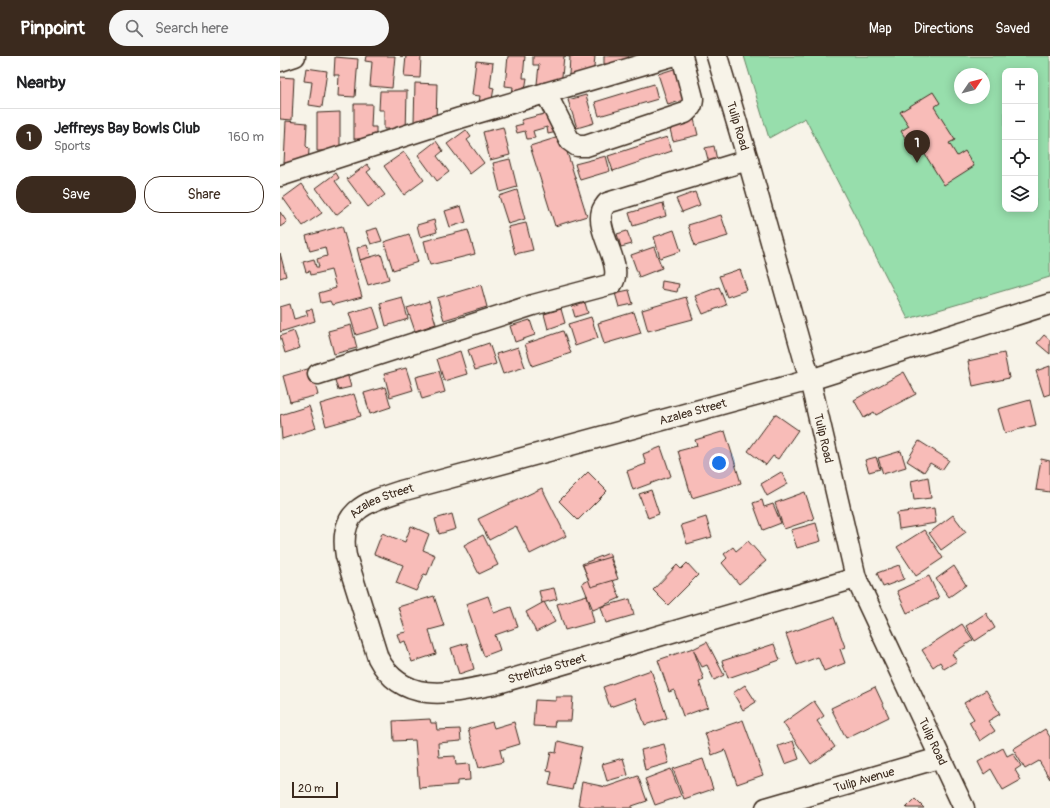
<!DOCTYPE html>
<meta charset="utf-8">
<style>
:root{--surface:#fff;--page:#f6f6f6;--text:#202124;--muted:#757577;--line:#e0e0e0;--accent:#3b2a1e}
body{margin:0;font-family:Pangolin,sans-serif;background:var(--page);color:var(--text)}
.controls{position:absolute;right:12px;top:12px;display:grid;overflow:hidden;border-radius:8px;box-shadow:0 2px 10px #0003}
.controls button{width:36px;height:36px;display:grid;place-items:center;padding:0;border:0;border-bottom:1px solid var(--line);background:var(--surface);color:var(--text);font:20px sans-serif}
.compass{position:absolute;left:674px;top:12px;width:36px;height:36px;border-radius:50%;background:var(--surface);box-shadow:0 2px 10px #0003;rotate:55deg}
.scale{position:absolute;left:12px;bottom:10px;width:46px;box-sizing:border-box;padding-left:4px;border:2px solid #3b2a1e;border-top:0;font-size:11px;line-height:14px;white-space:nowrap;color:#3b2a1e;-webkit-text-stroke:3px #f7f3e8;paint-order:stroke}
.you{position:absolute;left:439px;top:407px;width:14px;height:14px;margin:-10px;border:3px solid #fff;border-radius:50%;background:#1a73e8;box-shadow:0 0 0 6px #1a73e833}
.badge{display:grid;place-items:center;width:26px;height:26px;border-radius:50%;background:var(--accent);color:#fff;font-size:13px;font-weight:700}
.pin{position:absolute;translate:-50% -33px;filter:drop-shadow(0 1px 2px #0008)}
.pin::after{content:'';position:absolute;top:21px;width:14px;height:12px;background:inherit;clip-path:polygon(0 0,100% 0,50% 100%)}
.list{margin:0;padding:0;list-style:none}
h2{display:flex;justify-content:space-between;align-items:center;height:52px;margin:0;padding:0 16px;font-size:17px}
h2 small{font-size:13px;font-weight:400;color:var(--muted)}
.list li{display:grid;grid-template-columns:26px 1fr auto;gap:12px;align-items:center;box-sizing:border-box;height:56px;padding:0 16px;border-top:1px solid var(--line)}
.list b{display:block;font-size:15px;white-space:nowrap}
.list p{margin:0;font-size:13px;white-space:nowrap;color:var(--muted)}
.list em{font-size:13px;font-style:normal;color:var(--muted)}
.actions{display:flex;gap:8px;padding:12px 16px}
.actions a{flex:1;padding:9px 0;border:1px solid var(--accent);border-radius:16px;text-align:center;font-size:14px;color:var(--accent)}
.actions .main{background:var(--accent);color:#fff}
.icon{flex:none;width:22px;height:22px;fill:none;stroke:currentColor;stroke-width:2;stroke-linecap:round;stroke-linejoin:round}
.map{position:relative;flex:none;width:770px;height:752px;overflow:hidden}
header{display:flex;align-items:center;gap:24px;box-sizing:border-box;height:56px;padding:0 20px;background:var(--accent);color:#fff}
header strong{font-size:19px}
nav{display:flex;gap:22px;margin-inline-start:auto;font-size:14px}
.search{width:280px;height:36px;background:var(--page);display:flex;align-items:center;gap:10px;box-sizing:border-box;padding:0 14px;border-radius:22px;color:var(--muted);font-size:15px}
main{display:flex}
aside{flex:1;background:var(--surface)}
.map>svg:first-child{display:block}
.green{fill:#97deac;stroke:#698465;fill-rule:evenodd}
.building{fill:#f8bcb8;stroke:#3b2a1e}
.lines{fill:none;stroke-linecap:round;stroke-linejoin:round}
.minor-casing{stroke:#3b2a1e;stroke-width:23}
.minor{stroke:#f7f3e8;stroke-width:20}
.labels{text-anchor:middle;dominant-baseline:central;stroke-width:4;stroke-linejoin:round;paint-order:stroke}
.street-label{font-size:12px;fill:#3b2a1e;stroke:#f7f3e8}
</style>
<header>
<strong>Pinpoint</strong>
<div class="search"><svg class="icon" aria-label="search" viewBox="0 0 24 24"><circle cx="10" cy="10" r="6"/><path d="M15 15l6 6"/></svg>Search here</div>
<nav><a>Map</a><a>Directions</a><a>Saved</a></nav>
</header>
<main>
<aside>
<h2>Nearby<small></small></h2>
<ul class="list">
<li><span class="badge">1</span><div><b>Jeffreys Bay Bowls Club</b><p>Sports</p></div><em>160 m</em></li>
</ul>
<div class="actions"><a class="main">Save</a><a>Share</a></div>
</aside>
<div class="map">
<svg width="770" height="752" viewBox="0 0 770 752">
<rect width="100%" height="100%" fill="#f7f3e8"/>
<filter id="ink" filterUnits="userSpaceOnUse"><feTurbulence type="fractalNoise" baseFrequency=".025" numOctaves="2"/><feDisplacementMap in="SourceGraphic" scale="8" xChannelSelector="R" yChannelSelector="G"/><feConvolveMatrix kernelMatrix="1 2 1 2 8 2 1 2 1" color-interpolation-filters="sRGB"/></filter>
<g filter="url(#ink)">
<!-- green -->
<path class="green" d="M464,0H770V221L628,263L525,62L489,82ZM725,15H755V153H725ZM680,18H704V42H680Z"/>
<!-- building -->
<g class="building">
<polygon points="86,0 115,0 112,32 90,30 92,6 85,5"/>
<polygon points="120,0 141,0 140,22 124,21 126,0"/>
<polygon points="228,0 245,0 243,22 247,22 244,40 232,38 233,31 225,30"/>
<polygon points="253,0 284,0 281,30 257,28 259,9 253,9"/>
<polygon points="284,0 315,0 313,22 289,19 290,1"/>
<polygon points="324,0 349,0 348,10 324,8"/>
<polygon points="55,1 78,3 75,41 58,40 59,19 54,19"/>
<polygon points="196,5 213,7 210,31 214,32 211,49 199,47 200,40 192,39"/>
<polygon points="26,12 47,15 42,51 29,49 32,26 24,25"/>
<polygon points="397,12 406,43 388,49 378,18"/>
<polygon points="0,21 14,22 12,64 0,63"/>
<polygon points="135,27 157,28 156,67 134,66"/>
<polygon points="374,28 378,43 319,60 315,46"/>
<polygon points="100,35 127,35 126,78 113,73 104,73 104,54 99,54"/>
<polygon points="653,36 660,47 654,51 675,84 669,87 677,100 685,95 694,110 664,129 636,84 629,88 621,75 629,70 620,56"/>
<polygon points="306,39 314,67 297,72 288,44"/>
<polygon points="74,48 92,48 91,71 96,71 96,87 80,87 80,83 74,83"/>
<polygon points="60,56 60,95 37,95 37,57"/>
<polygon points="272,56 277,76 268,78 267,71 253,75 255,82 247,83 245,75 237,77 235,70 243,68 241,64"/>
<polygon points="414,63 418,79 393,85 389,69"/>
<polygon points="6,65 27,67 26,90 29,93 28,109 4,108"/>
<polygon points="223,71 230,99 210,104 203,76"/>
<polygon points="186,74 191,81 187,84 204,107 190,118 167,88"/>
<polygon points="282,80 307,160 275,170 250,90"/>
<polygon points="387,81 392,95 333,115 328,100"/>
<polygon points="156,85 163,95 157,100 169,116 157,125 138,99"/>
<polygon points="434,90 438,109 430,111 425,92"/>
<polygon points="124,96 144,124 124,139 104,110"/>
<polygon points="326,100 330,115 300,124 295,108"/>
<polygon points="230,103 237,131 220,136 213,107"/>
<polygon points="87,108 91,113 87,116 105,139 88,151 67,123"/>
<polygon points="56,117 59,122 55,125 71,147 56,159 36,132"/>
<polygon points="22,128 42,157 23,170 3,142"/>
<polygon points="237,134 245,163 228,168 219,140"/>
<polygon points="415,136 420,149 402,156 396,143"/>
<polygon points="383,147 386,160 353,170 349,157"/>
<polygon points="181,150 186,166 170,171 165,155"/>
<polygon points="0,156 7,166 0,171"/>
<polygon points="441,159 448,180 415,190 408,169"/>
<polygon points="154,164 157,176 140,181 137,169"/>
<polygon points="246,167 253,194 235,198 228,171"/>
<polygon points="62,170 82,241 52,249 50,245 41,247 39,237 56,232 51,214 31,219 30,215 26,216 23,206 34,203 36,211 39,211 37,203 47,200 45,191 30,195 26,180"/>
<polygon points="97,172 102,185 91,188 86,175"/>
<polygon points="188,174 195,198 150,209 144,185"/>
<polygon points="394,174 401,195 380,202 374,181"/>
<polygon points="347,175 352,188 341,191 337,178"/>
<polygon points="129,178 138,206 113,214 104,186"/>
<polygon points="87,189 91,201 80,204 77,192"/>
<polygon points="374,191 382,212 359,221 351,199"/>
<polygon points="0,197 6,220 0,222"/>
<polygon points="101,198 109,223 88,229 80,204"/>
<polygon points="460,213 467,234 447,241 439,220"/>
<polygon points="382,225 399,228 397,236 381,233"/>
<polygon points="201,229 207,251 164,264 157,242"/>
<polygon points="439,231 446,249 423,258 415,240"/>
<polygon points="349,234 353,248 339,251 335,237"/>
<polygon points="122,241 128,263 106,270 100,247"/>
<polygon points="406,241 413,263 368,275 362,254"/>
<polygon points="149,245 156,268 135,275 127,252"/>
<polygon points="305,247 308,257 295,261 292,251"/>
<polygon points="10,248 14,263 28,259 26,254 32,253 35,265 0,276 0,251"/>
<polygon points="93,250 100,272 76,279 69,257"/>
<polygon points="281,253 285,267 268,273 264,258"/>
<polygon points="354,256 361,277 324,288 318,267"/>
<polygon points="311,261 318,282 295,290 288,268"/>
<polygon points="250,264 255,279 235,286 230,270"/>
<polygon points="71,269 77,292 54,298 48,275"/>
<polygon points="14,275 20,292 5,297 0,280"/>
<polygon points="283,275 291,297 252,310 245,288"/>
<polygon points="764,279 770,284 770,298 757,287"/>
<polygon points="209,287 216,308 195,314 188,294"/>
<polygon points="238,291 245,311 223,318 216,298"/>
<polygon points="180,295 187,318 164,325 157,303"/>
<polygon points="724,297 729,322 693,330 688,305"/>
<polygon points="770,310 770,338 764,340 756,315"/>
<polygon points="31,312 38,339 10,346 3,320"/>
<polygon points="126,312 133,334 110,341 104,318"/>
<polygon points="159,315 165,336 142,343 136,321"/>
<polygon points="624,316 636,338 596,359 594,356 584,362 574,344"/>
<polygon points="67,317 71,331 58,334 54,321"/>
<polygon points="105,331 111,351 90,358 84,337"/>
<polygon points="74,338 81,360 46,370 40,348"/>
<polygon points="750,344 756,369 725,377 718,353"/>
<polygon points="29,350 36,372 2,383 0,359"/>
<polygon points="495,358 518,374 498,403 493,400 486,409 468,395"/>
<polygon points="445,375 461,427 412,442 398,395 417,390 415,384"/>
<polygon points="639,385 669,404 662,414 650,407 644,416 627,405"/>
<polygon points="381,391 391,420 353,434 347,415 366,408 363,398"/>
<polygon points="621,395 626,411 603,418 598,402"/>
<polygon points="596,401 600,413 589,416 585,404"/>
<polygon points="761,403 770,405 770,436 756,434"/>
<polygon points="308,416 327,435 298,464 279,445"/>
<polygon points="501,416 508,428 487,440 481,428"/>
<polygon points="648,421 651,442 634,444 631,425"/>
<polygon points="262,432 286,480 250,498 236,470 209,484 198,463"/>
<polygon points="371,434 379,458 368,462 359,438"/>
<polygon points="525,436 534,463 504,473 495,447"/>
<polygon points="482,444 484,451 493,448 501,467 483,474 473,447"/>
<polygon points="654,452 656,467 619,473 617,457"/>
<polygon points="172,458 176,473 159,478 155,463"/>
<polygon points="673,459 686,476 661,494 649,477"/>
<polygon points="426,461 432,481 407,488 401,469"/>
<polygon points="536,467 541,485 517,492 511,474"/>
<polygon points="131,470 149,478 143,494 155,499 147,519 144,518 136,535 116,527 123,509 94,498 102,477 125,486"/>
<polygon points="644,474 663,502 636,520 617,491"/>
<polygon points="203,479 218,509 199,518 184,489"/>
<polygon points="468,485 486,505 459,528 442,507 447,502 444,498 453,491 456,495"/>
<polygon points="329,497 337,517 331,519 340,542 313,554 302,527 309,524 302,508"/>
<polygon points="330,501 338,523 311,531 303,509"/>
<polygon points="407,507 418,519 388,549 373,534 397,509 401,513"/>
<polygon points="619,509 624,523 603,531 597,517"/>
<polygon points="674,510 686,529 669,541 656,523"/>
<polygon points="649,520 659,542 627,557 617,535"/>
<polygon points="274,532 277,543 262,547 259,535"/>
<polygon points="307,539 314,566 285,574 277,548"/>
<polygon points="154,540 164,570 149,574 156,598 132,606 125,585 120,587 117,578 126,576 118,551"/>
<polygon points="208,540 214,557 231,551 238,571 215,579 220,594 204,600 186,548"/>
<polygon points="350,543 354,559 326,567 321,551"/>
<polygon points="264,546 275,566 256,576 246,556"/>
<polygon points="706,557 715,572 695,585 686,570"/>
<polygon points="554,561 565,591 560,593 565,607 544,615 538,601 517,609 506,578"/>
<polygon points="682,568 693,584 672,598 677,605 664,613 660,606 653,611 642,594"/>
<polygon points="427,586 444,619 434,624 427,609 422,611 413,593"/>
<polygon points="187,587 194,613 179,618 171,592"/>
<polygon points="494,588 500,604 448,622 442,605"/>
<polygon points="413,592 424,624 419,626 428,651 403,660 394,634 389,636 378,604"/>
<polygon points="371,614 387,662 365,669 355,642 330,651 323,631"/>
<polygon points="465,629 476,646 463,654 453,637"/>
<polygon points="595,631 609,661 566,682 551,652"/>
<polygon points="706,634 720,658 708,665 715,675 700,685 689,666 694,663 684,647"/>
<polygon points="276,641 293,641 291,665 275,665 274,671 253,670 255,644 276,645"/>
<polygon points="534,645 544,660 537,665 555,691 531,708 503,667"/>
<polygon points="150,663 151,667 156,667 157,674 180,673 181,685 158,687 159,701 175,700 176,709 189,708 190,724 177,725 177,729 139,732 135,684 114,685 113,665"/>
<polygon points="463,664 483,719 457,728 445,694 432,699 425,677"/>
<polygon points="212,666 214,672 234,666 240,688 220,694 223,706 199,712 188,673"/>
<polygon points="765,673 770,681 770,723 759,705 745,713 733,693"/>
<polygon points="278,685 302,691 292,734 269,729 272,716 267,715 271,696 276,697"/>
<polygon points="513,685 519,703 505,708 498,690"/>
<polygon points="384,688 389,707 365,714 361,694"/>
<polygon points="723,692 727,700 733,697 741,710 735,714 741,724 723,734 711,713 704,718 698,706"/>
<polygon points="343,702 348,719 327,725 322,708"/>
<polygon points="423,703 433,733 404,743 393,713"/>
<polygon points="391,713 401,740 375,749 365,723"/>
<polygon points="358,720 367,745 352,750 352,752 312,752 298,749 302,726 326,731"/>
<polygon points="635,743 644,752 626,752"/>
</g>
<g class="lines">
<!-- minor casing -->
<g class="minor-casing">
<g id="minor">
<path id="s1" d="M437,0L468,104L530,324L576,522L684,752"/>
<polyline points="0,5 15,0"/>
<path d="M266,37L290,85L297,90H306L405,57C411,52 413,49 413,42L402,0"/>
<polyline points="0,120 180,62 392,0"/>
<path d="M38,318L253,249L332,228C345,210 315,176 322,155C322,153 325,150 327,147L468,104"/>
<path id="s2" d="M576,522L215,628C172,637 123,650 98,602L66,500C58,455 84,447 121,435L530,324L770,248"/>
<path id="s3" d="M486,752L659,702"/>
</g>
</g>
<!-- minor -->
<use href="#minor" class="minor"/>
</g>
</g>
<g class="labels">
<!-- street labels -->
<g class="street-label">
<text stroke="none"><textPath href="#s1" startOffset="73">Tulip Road</textPath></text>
<text stroke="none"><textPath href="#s2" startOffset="1014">Azalea Street</textPath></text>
<text stroke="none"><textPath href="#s1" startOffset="397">Tulip Road</textPath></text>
<text stroke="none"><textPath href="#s2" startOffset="690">Azalea Street</textPath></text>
<text transform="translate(267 613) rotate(-16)">Strelitzia Street</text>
<text stroke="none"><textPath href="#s1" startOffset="721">Tulip Road</textPath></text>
<text stroke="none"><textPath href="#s3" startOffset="102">Tulip Avenue</textPath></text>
</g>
</g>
</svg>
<div class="controls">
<button>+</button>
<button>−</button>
<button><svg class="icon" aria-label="locate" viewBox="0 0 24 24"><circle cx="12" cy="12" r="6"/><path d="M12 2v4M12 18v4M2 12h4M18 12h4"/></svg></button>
<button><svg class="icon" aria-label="layers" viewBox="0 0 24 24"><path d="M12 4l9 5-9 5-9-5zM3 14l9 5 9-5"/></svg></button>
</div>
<svg class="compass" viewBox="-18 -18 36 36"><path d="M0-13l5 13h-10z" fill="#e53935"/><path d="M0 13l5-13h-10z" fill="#757577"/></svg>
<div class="scale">20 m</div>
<div class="you"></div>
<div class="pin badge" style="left:637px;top:107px">1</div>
</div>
</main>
